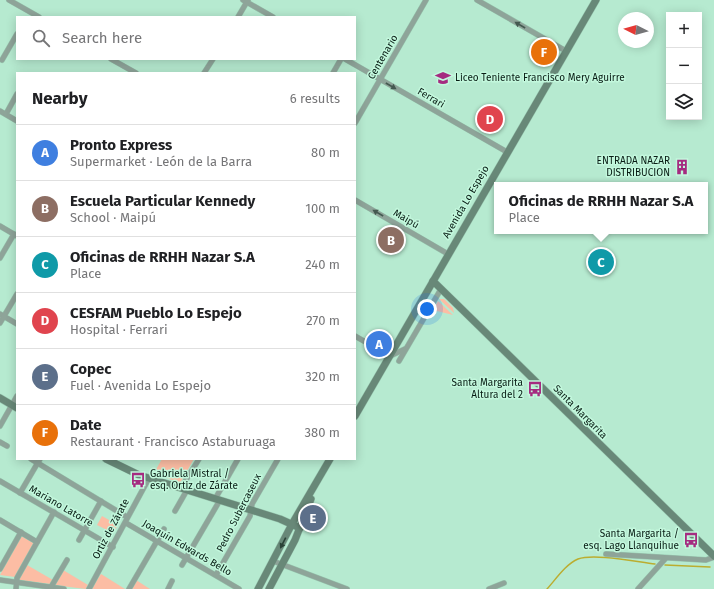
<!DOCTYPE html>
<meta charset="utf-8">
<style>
:root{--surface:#fff;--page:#f6f6f6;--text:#202124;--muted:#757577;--line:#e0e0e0;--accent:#a52b80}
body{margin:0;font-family:"Fira Sans",sans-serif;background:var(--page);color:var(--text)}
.controls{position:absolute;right:12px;top:12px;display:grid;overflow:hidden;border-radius:0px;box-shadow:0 2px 10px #0003}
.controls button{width:36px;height:36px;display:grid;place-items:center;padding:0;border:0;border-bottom:1px solid var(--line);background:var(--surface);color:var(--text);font:20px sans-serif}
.compass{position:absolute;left:618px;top:12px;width:36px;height:36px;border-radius:50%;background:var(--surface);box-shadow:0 2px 10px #0003;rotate:276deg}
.you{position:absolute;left:427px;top:309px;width:14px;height:14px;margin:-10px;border:3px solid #fff;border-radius:50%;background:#1a73e8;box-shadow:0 0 0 6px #1a73e833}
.badge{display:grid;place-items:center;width:26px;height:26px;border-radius:50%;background:var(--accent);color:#fff;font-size:13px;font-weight:700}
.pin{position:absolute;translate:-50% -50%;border:2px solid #fff;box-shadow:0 1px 4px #0006}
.popup{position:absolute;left:494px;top:182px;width:214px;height:52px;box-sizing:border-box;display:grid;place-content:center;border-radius:0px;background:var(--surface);filter:drop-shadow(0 1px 3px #0005);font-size:13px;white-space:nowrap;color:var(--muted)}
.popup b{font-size:15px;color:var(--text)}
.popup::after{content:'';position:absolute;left:50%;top:100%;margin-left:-8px;border:8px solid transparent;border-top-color:var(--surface)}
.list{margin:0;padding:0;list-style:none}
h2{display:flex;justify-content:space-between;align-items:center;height:52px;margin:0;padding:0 16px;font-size:17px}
h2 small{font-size:13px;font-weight:400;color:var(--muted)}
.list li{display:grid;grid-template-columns:26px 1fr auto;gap:12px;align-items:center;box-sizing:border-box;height:56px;padding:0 16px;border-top:1px solid var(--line)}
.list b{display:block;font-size:15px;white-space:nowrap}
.list p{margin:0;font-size:13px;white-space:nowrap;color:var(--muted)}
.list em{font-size:13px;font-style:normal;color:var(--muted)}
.icon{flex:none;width:22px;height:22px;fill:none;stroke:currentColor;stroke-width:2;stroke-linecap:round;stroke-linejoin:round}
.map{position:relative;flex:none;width:714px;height:589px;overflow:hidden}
.search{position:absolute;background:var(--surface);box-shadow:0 2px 10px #0003;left:16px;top:16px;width:340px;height:44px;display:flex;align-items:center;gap:10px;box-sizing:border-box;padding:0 14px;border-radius:0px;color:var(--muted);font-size:15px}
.panel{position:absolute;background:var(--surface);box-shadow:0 2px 10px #0003;left:16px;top:72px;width:340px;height:388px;border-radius:0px}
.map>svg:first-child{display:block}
.green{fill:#fcbda4}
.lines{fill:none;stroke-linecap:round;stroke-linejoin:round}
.stream{stroke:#bbad30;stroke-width:1.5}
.street-casing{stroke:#97c5ae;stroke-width:6}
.secondary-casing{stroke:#97c5ae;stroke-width:8}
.street{stroke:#8ea499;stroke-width:5}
.secondary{stroke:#688878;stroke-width:7}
.oneway{fill:#445950}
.oneway2{fill:#2a4237}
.labels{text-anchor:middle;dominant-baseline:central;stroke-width:3;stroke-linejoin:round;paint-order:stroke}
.street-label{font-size:10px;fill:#081c14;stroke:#c3f8dd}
.poi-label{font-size:10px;fill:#081c14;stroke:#c3f8dd;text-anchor:end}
</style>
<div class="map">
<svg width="714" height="589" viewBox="0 0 714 589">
<rect width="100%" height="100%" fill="#b6ead0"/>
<!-- green -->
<g class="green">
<polygon points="439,299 444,299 453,308 454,313"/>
<polygon points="438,301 453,315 437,311 428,319"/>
<polygon points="162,459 194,459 180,483 154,473"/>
<polygon points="102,516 118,525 113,533 97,525"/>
<polygon points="21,536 34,543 15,577 0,575"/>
<polygon points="27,565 53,580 50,584 18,580"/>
<polygon points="63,570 88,585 86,589 53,585"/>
<polygon points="101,574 125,589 91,589"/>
<polygon points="136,580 150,589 131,589"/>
</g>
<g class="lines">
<!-- stream -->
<g class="stream">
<polyline points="665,565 710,567"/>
<path d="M547,589C556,579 566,564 578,559C594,553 637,562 655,564"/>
</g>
<!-- street casing -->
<g class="street-casing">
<g id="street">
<polyline points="9,0 39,17"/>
<polyline points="243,0 273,17"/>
<polyline points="477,0 566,51"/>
<polyline points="238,17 248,0"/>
<polyline points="111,59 136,73"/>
<polyline points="345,59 507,152"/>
<polyline points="2,60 17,34"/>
<polyline points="204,73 213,59"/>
<polyline points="333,73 341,59"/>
<polyline points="0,111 17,121"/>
<polyline points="6,114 17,94"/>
<polyline points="355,123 426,0"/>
<polyline points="355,200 448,254"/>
<polyline points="0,226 17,236"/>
<polyline points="0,258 14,234"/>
<polyline points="0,314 17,324"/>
<polyline points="0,323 17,294"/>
<polyline points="355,336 390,356 405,349"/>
<polyline points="399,361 441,289"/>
<polyline points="0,426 17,396"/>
<polyline points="0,442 7,446"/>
<polyline points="31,459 127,517"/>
<polyline points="0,481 113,547"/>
<polyline points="181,488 199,459"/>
<polyline points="20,493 40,459"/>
<polyline points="215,499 238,459"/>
<polyline points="175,511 187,490"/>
<polyline points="0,520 37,542"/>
<polyline points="126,523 239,589"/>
<polyline points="79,540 101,501"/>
<polyline points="606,554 706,560 714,557"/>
<polyline points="273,561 347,589"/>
<polyline points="182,565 220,500"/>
<polyline points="0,569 21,532"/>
<polyline points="216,575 250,516 252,504 278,459"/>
<polyline points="0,580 64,589"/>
<polyline points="51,587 67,560"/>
<polyline points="16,589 17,578 54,512"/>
<polyline points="89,589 149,478"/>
<polyline points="129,589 164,529"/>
<polyline points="168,589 172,581"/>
<polyline points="489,589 504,583"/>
<polyline points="638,589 665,559"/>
</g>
</g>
<!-- secondary casing -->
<g class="secondary-casing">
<g id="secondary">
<polyline points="433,281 714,556"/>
<polyline points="0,398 17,408"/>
<polyline points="355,416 596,0"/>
<polyline points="106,459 139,475 280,519 300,528"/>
<polyline points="258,589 292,524 330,459"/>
<polyline points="269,589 295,540 311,499"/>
</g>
</g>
<!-- street -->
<use href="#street" class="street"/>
<!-- secondary -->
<use href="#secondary" class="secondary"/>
</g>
<!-- one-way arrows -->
<defs><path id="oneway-solid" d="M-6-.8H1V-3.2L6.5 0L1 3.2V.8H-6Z"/></defs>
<g class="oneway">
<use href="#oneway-solid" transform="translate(520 25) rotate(-150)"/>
<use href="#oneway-solid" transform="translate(391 86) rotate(30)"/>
<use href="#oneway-solid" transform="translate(378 213) rotate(-150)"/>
</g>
<use class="oneway2" href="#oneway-solid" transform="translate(283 543) rotate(117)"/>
<!-- icons -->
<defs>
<g id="school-bare" transform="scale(1.2)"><path d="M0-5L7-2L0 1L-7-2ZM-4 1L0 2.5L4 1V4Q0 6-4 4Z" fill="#a52b80" stroke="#c3f8dd" stroke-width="2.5" paint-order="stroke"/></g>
<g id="building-bare" transform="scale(1.2)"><path d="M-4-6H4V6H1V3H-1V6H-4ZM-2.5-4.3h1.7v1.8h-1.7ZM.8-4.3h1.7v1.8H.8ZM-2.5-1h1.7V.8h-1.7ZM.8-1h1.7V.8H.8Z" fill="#a52b80" stroke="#c3f8dd" stroke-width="2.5" paint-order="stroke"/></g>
<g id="bus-bare" transform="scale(1.2)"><path d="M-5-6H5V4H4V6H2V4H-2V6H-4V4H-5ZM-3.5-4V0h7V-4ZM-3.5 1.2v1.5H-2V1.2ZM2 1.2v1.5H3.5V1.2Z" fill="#a52b80" stroke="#c3f8dd" stroke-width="2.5" paint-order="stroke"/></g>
</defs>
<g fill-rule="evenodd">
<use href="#school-bare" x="443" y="78"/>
<use href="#building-bare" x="682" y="167"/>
<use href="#bus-bare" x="535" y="389"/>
<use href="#bus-bare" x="138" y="480"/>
<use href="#bus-bare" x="691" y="540"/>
</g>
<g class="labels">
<!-- street labels -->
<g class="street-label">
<text transform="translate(383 57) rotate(-60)">Centenario</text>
<text transform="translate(431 98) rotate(30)">Ferrari</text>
<text transform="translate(466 202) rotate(-60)">Avenida Lo Espejo</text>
<text transform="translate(406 219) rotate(30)">Maipú</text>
<text transform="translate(580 412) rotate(45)">Santa Margarita</text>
<text transform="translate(61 506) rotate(30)">Mariano Latorre</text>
<text transform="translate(239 513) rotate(-63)">Pedro Subercaseux</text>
<text transform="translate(111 529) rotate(-62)">Ortiz de Zárate</text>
<text transform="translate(187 548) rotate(30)">Joaquín Edwards Bello</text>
</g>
<!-- poi labels -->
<g class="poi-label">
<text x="455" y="78" text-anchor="start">Liceo Teniente Francisco Mery Aguirre</text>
<text x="670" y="161">ENTRADA NAZAR<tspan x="670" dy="12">DISTRIBUCION</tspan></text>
<text x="523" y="383">Santa Margarita<tspan x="523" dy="12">Altura del 2</tspan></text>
<text x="150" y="474" text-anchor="start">Gabriela Mistral /<tspan x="150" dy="12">esq. Ortiz de Zárate</tspan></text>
<text x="679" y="534">Santa Margarita /<tspan x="679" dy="12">esq. Lago Llanquihue</tspan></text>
</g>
</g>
</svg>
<div class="controls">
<button>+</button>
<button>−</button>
<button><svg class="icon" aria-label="layers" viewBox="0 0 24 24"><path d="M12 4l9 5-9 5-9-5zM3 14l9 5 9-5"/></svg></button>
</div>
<svg class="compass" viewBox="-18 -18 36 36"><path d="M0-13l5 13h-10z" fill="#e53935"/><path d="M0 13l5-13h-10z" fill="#757577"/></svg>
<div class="you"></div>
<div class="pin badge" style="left:379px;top:344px;background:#3f7fe0">A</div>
<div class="pin badge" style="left:391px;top:240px;background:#8d6e63">B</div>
<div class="pin badge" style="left:601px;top:262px;background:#0f9aa8">C</div>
<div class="popup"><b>Oficinas de RRHH Nazar S.A</b>Place</div>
<div class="pin badge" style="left:490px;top:119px;background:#e0444e">D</div>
<div class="pin badge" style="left:313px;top:518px;background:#5c6f8a">E</div>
<div class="pin badge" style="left:544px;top:52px;background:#e8710a">F</div>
<div class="search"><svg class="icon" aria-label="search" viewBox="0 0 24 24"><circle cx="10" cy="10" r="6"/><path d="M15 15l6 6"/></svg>Search here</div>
<section class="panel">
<h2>Nearby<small>6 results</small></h2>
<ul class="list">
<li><span class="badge" style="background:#3f7fe0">A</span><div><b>Pronto Express</b><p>Supermarket · León de la Barra</p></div><em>80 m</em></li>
<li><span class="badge" style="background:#8d6e63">B</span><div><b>Escuela Particular Kennedy</b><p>School · Maipú</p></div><em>100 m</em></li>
<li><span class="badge" style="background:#0f9aa8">C</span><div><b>Oficinas de RRHH Nazar S.A</b><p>Place</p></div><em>240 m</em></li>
<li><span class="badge" style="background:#e0444e">D</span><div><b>CESFAM Pueblo Lo Espejo</b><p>Hospital · Ferrari</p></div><em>270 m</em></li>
<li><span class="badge" style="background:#5c6f8a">E</span><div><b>Copec</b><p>Fuel · Avenida Lo Espejo</p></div><em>320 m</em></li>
<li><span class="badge" style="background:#e8710a">F</span><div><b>Date</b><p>Restaurant · Francisco Astaburuaga</p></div><em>380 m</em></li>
</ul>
</section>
</div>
